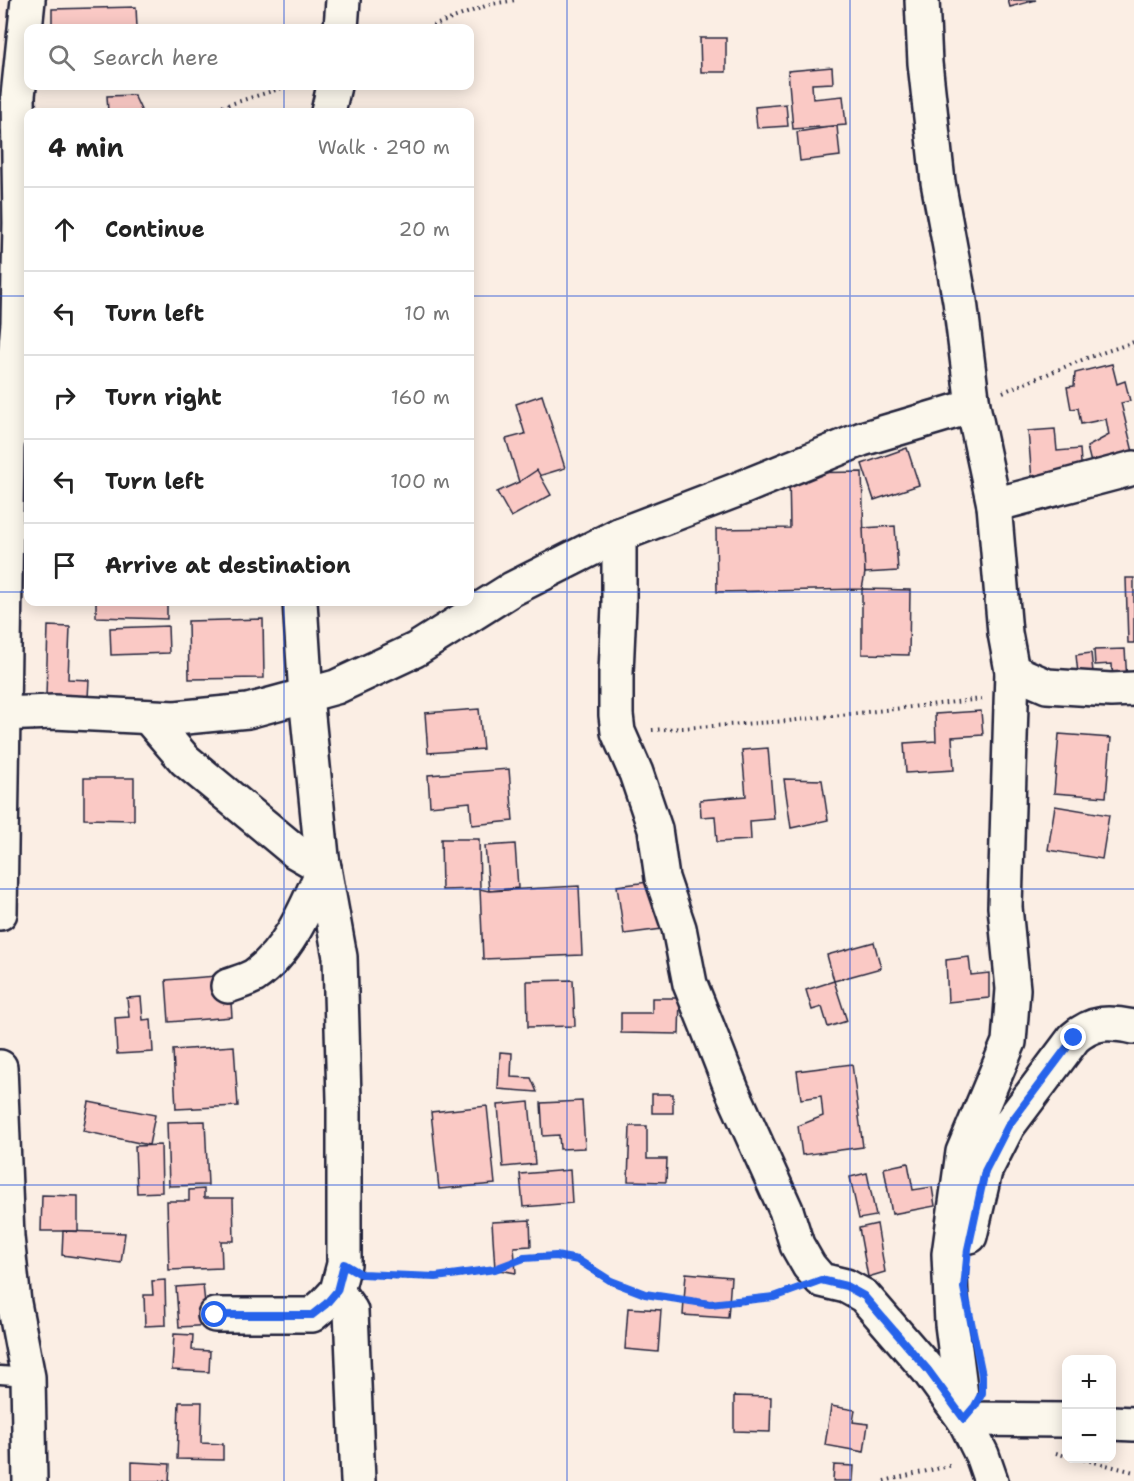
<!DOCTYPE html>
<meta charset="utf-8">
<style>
:root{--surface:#fff;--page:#f2f2f2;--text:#222;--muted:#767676;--line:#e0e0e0}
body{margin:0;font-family:"Shantell Sans",sans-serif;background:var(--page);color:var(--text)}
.controls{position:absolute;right:18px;bottom:18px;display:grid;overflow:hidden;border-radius:12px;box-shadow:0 3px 15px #0003}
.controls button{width:54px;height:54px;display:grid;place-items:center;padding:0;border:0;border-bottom:2px solid var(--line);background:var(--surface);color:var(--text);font:30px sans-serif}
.stop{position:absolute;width:18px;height:18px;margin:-14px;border:4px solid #2563eb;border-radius:50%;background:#fff}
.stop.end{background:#2563eb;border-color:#fff;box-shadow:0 2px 6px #0008}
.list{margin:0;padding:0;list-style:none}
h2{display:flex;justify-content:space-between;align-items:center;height:78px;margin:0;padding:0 24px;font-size:26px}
h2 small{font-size:20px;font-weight:400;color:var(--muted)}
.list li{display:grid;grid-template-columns:39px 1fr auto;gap:18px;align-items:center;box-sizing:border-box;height:84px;padding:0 24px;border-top:2px solid var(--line)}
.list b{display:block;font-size:22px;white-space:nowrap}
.list em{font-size:20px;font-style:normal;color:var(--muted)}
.icon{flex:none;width:33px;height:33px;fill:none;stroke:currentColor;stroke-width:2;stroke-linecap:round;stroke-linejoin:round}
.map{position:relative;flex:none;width:1134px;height:1481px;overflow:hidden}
.search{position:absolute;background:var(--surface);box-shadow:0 3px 15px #0003;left:24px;top:24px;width:450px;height:66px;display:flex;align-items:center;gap:15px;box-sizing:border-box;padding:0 21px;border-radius:12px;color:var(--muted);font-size:22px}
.panel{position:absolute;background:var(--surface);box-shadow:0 3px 15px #0003;left:24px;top:108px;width:450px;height:498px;border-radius:12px}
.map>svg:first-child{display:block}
.building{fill:#fac9c5;stroke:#22223b;stroke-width:1.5}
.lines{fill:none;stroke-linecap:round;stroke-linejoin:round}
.lane-casing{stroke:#22223b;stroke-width:21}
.street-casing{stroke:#22223b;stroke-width:38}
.path{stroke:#22223b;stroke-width:4;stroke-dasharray:1.5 4.5;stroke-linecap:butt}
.lane{stroke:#fbf7ec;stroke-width:16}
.street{stroke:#fbf7ec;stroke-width:33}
.route{stroke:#2563eb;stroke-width:8}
.grid{fill:none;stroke:#1d4ed8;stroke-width:1.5;stroke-opacity:0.55}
</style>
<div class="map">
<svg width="1134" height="1481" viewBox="0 0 1134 1481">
<rect width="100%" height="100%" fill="#fbeee4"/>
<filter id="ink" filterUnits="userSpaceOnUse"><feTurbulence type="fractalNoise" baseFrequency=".0167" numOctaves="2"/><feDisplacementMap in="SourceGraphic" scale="12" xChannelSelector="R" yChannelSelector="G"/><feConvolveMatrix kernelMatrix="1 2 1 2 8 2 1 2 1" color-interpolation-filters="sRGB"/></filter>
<g filter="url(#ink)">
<!-- building -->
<g class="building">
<polygon points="1008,0 1036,0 1010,7"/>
<polygon points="136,7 137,28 52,28 52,9"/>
<polygon points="700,38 726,38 726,72 701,72"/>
<polygon points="832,67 833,83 812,84 813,99 843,96 846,125 793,129 788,71"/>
<polygon points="134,95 142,112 108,112 107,96"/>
<polygon points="786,104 788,126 757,128 755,107"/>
<polygon points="837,126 840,156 800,161 797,132"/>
<polygon points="1112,364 1117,384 1125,381 1130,401 1121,403 1134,456 1093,471 1087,447 1109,435 1106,419 1081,424 1078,408 1071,409 1067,387 1074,386 1075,373"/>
<polygon points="542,395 565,468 519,482 506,439 525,434 516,404"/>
<polygon points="1055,429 1057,451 1080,449 1082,477 1032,480 1028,431"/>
<polygon points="907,448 919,485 874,500 862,464"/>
<polygon points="537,470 551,495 511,517 497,492 519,482"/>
<polygon points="862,472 865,573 862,589 717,592 716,529 790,528 789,473"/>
<polygon points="895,526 898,571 865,573 863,528"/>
<polygon points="1126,578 1134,578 1134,643 1128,643"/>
<polygon points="862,589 910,590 909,655 862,654"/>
<polygon points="96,602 167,602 167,619 96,617"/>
<polygon points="263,619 264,678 189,679 188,621"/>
<polygon points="48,626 70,627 68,679 89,680 88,698 46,697"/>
<polygon points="168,626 169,653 111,655 110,628"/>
<polygon points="1125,649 1127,681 1113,682 1112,664 1095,665 1094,650"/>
<polygon points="1091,653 1094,682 1079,683 1076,655"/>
<polygon points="479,709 483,749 428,753 425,713"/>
<polygon points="981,711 983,735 952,737 954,770 906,773 904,743 936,741 935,714"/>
<polygon points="1059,734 1111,738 1106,797 1054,793"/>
<polygon points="768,748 774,819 750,821 751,840 717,842 715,816 701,817 700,800 746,796 742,750"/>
<polygon points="509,769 513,821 472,825 470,802 430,806 428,775"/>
<polygon points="84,778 134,778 134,820 84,819"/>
<polygon points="784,779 822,780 828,820 791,828"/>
<polygon points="1055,806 1109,815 1102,859 1048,850"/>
<polygon points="441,839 479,839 480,889 442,890"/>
<polygon points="515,844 518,888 489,891 485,846"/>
<polygon points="656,881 662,929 624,934 617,886"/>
<polygon points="579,886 582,955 483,959 480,889 489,891"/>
<polygon points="874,942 881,968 834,981 827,955"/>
<polygon points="969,957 971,975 989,973 989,998 948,1002 946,960"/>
<polygon points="229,975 232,1017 169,1022 166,980"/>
<polygon points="573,980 575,1026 528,1027 527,981"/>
<polygon points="834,981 847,1021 828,1027 822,1007 812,1010 806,990"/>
<polygon points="141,997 143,1020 151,1019 153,1052 117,1054 115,1018 129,1017 127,998"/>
<polygon points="652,998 680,998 679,1034 621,1033 621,1013 652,1013"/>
<polygon points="234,1046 238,1106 176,1109 173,1050"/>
<polygon points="500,1052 512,1053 511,1077 531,1078 537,1092 498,1089"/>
<polygon points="852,1064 863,1147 802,1155 798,1126 823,1116 821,1096 801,1099 797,1071"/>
<rect x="652" y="1094" width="21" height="19"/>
<polygon points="582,1101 585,1148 560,1149 559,1135 543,1136 541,1103"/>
<polygon points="89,1102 155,1115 149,1145 83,1131"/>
<polygon points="529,1102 535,1164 503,1167 498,1105"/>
<polygon points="487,1106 495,1184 439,1189 431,1112"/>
<polygon points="205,1121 208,1185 169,1186 167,1122"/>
<polygon points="630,1126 647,1126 647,1159 667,1159 666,1182 628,1181"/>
<polygon points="161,1145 162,1192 137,1193 135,1146"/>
<polygon points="908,1163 913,1190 932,1187 935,1206 892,1214 884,1168"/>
<polygon points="570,1170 572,1203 523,1207 520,1174"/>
<polygon points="867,1173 876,1216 859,1219 850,1177"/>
<polygon points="204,1189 204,1198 233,1198 234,1241 221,1241 222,1268 169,1270 167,1201 189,1201 189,1190"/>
<polygon points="42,1195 78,1196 78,1231 41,1231"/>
<polygon points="530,1220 531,1246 514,1247 516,1273 495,1269 492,1222"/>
<polygon points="877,1224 885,1272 868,1277 859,1228"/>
<polygon points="63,1231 125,1233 121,1263 62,1255"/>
<polygon points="686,1273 731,1277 728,1318 683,1315"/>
<polygon points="165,1280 166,1325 145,1326 144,1295 153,1295 152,1281"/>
<polygon points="203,1285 205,1303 213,1325 179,1327 176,1287"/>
<polygon points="628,1308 661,1310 658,1352 625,1349"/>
<polygon points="174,1334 193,1335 192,1350 210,1351 209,1372 172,1370"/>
<polygon points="734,1396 771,1397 770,1432 734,1431"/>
<polygon points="179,1402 202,1402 201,1443 223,1444 223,1460 177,1459"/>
<polygon points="831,1406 855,1410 853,1422 868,1424 864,1452 825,1445"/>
<polygon points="132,1462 170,1464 169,1481 132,1481"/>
<polygon points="834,1465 854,1466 853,1481 833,1481"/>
</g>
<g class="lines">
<!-- lane casing -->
<g class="lane-casing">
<polyline id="lane" points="0,1375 28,1377"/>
</g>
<!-- street casing -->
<g class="street-casing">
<g id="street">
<polyline points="922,0 925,63 938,182 960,301 973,406 994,505 1005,633 1012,671 1005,907 1013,989 1009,1042 963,1152 949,1254 952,1324 964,1419 982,1455 991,1481"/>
<polyline points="341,28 343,0"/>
<polyline points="328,112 334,86"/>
<polyline points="994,505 1134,468"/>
<polyline points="619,535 619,606 616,673 616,715 618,732 636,773 655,829 662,878 679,928 690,984 707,1026 732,1090 786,1210 797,1245 809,1266 821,1280 846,1286 864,1296 928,1370 963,1418"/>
<polyline points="1012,671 1047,686 1111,690 1134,689"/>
<polyline points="0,714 54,712 175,718 248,711 336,687 415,650 512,589 619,535 739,489 862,439 973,406"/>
<path d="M148,717L185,760L296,852L324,868C307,906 290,951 254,976C247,980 236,983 228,986"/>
<polyline points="0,913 7,448 18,323 20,223 18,96 28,0"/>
<polyline points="0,1067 7,1237 14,1303 28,1377 30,1481"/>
<path d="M970,1236L985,1171L1008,1126L1074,1038C1094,1021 1109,1022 1134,1027"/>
<polyline points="337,1291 351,1311 358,1481"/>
<polyline points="215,1315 312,1315 325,1304 337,1291 344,1264 344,1099 340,957 322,857 306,696 300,602"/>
<polyline points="964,1419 1066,1420"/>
<polyline points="1112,1423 1134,1424"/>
</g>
</g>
<!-- path -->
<g class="path">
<polyline points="427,28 491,4 516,0"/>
<polyline points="205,112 288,86"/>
<polyline points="1003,392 1087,358 1134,342"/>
<polyline points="652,730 788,721 982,699"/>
<path d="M371,1275C411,1279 455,1278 494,1269C504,1267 514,1260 524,1258C533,1256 546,1255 556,1256C581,1257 592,1273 613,1282C666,1305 736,1311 791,1291"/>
<polyline points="1056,1453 1066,1456"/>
<polyline points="1078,1458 1134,1472"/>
<polyline points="884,1481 953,1465"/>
</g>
<!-- lane -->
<use href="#lane" class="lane"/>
<!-- street -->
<use href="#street" class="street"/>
</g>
</g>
<g class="lines" filter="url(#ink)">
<!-- route -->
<polyline class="route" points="215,1315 312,1315 326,1304 337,1291 344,1264 361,1274 436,1277 495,1269 524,1258 556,1256 578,1260 611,1281 645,1294 710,1304 774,1297 821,1280 846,1286 864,1296 928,1370 964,1419 975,1406 982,1393 982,1375 964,1288 968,1249 985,1171 1008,1126 1074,1038"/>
</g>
<!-- grid -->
<path class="grid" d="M284,0V28M567,0V1481M850,0V1481M284,86V112M0,296H28M470,296H1134M0,592H28M470,592H1134M284,602V1481M0,889H1134M0,1185H1134"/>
</svg>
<div class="controls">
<button>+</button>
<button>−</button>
</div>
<div class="stop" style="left:215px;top:1315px"></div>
<div class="stop end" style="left:1074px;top:1038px"></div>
<div class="search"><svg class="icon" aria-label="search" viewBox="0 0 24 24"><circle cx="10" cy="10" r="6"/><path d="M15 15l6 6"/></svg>Search here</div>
<section class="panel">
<h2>4 min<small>Walk · 290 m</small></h2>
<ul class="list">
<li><svg class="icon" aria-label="ahead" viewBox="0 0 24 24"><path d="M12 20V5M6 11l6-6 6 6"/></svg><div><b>Continue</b></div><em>20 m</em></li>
<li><svg class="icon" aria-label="left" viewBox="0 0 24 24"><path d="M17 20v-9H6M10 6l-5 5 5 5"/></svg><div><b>Turn left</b></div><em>10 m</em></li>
<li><svg class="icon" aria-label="right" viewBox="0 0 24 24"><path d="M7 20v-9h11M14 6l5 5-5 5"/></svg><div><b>Turn right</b></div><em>160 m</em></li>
<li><svg class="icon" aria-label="left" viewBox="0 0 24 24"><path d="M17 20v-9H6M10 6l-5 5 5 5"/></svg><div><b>Turn left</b></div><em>100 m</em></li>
<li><svg class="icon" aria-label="arrive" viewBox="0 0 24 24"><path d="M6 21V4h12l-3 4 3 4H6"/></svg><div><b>Arrive at destination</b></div></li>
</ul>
</section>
</div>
